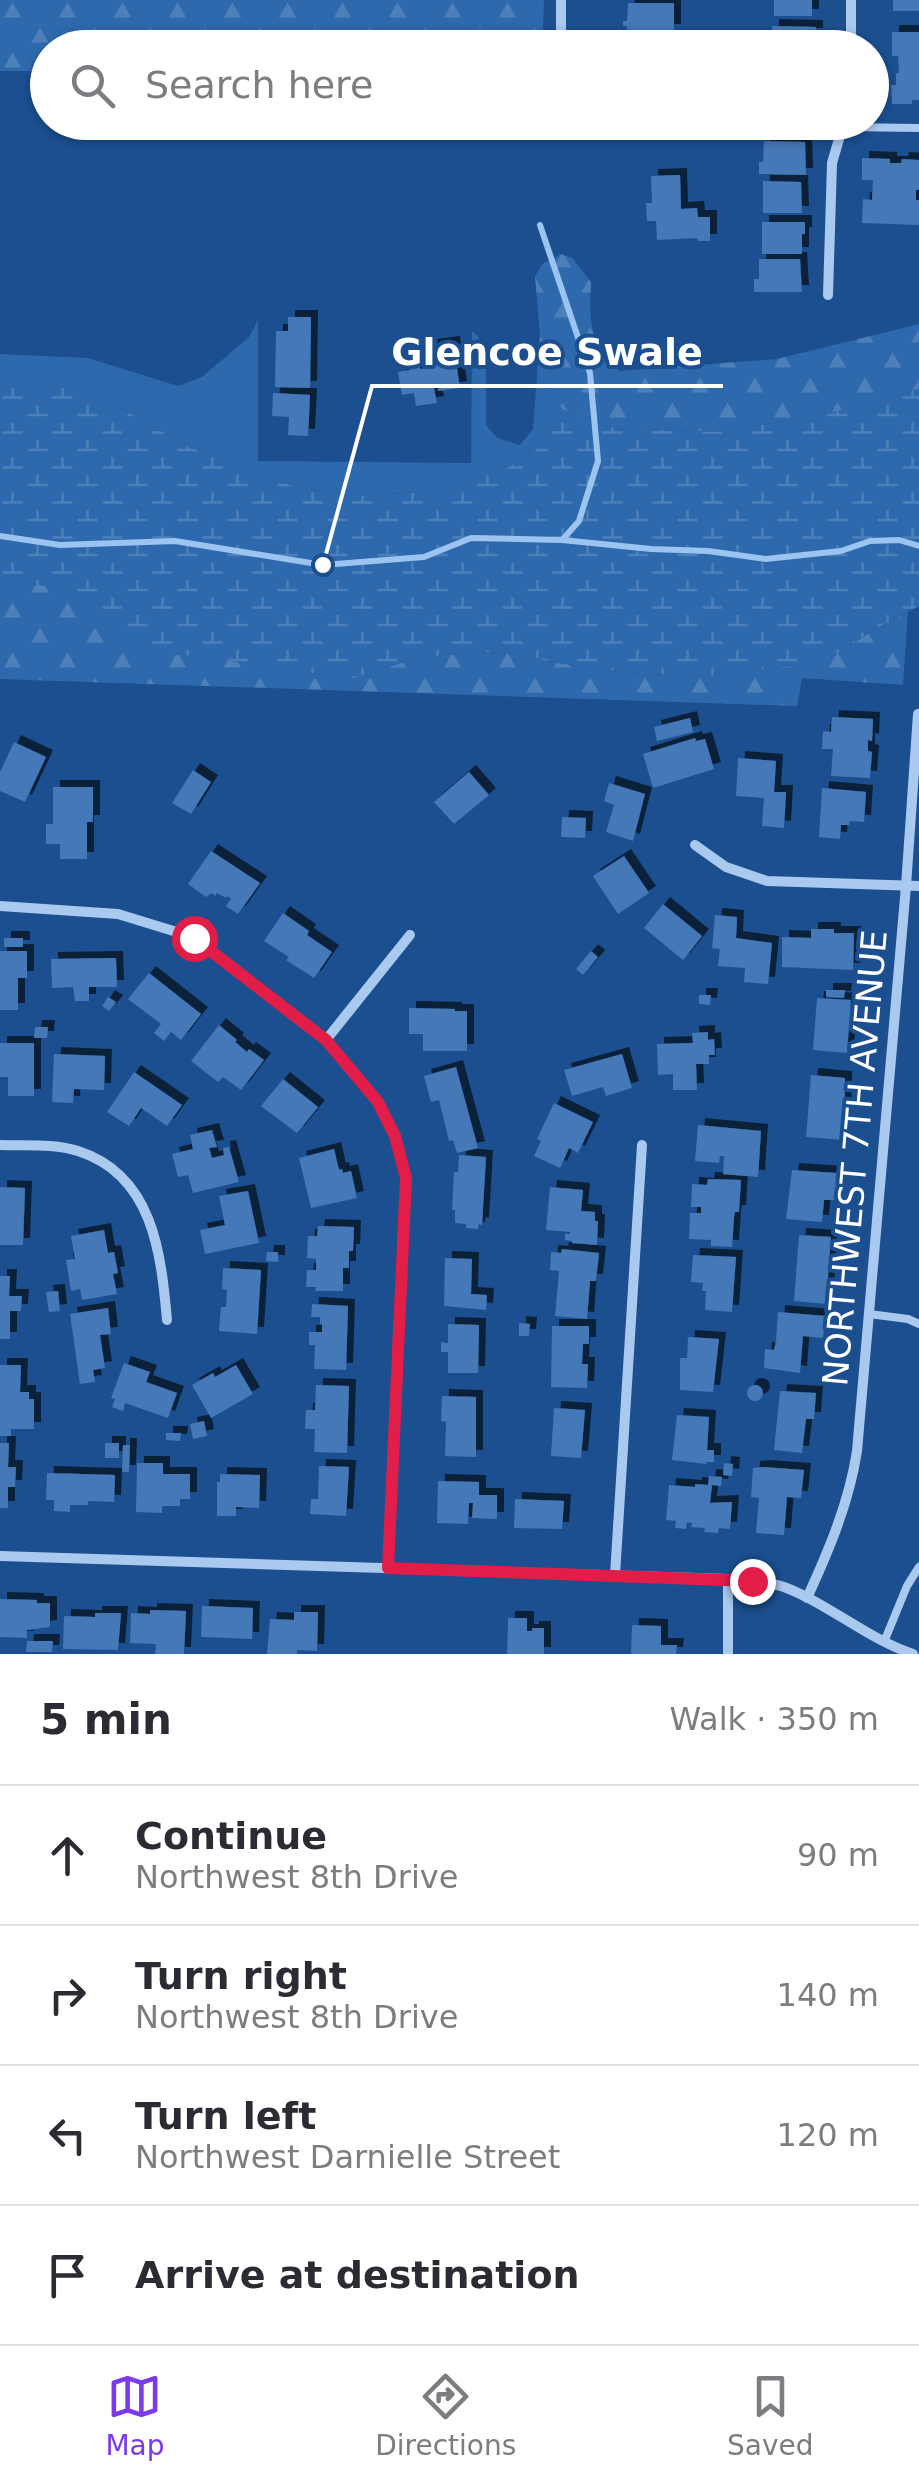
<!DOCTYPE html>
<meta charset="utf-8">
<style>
:root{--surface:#fff;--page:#f2f2f3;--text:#2b2b33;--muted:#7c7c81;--line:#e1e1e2;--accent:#7c3aed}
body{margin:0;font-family:"DejaVu Sans",sans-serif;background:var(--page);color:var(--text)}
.stop{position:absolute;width:30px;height:30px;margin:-22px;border:8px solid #e11d48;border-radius:50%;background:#fff}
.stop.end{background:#e11d48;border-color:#fff;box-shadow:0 2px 10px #0008}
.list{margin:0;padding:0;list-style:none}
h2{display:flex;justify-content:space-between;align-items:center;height:130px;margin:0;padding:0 40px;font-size:42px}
h2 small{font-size:32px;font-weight:400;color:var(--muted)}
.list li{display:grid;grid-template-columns:65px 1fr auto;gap:30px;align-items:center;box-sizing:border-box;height:140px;padding:0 40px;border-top:2px solid var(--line)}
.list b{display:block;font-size:38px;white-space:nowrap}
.list p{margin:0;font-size:32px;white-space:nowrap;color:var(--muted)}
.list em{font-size:32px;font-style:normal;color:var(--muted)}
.icon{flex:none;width:55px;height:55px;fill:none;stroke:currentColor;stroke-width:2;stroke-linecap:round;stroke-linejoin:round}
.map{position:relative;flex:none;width:919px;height:1654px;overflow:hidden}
.search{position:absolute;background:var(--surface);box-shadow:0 2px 8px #0004;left:30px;right:30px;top:30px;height:110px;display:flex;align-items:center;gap:25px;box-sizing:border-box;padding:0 35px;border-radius:55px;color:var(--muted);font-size:38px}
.sheet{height:690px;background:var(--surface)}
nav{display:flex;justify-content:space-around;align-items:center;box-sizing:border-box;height:140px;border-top:2px solid var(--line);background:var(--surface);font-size:28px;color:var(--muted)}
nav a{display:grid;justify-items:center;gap:5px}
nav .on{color:var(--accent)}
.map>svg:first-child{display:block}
.green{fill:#2e69ad}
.forest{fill:url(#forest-firs)}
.wetland{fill:url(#wetland-marsh)}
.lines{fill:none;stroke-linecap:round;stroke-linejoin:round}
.stream{stroke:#9cc4f0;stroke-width:6}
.building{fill:#4478b7;filter:url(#shadow)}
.lane{stroke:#a9c9ee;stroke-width:8}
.street{stroke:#a9c9ee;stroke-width:10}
.route{stroke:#e11d48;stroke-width:12}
.labels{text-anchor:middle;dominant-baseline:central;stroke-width:8;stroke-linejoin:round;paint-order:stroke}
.street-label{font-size:35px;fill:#fff;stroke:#1b4f8f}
.leader{fill:none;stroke:#fff;stroke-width:4}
.callout-dot{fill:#fff;stroke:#1b4f8f;stroke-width:4}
.callout-label{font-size:38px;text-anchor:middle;font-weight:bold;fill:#fff;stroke:#1b4f8f;stroke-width:8;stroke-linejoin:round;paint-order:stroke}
</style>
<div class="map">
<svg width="919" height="1654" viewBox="0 0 919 1654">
<defs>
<pattern id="forest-firs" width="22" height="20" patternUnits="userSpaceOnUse" patternTransform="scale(2.5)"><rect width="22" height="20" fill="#2e69ad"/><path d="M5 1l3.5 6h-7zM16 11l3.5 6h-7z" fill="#4d80b9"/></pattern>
<pattern id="wetland-marsh" width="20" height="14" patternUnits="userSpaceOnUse" patternTransform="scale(2.5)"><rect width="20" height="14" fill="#2e69ad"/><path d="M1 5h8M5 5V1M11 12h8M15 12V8" fill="none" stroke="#4d80b9"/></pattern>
<filter id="shadow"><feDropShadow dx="7" dy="-7" stdDeviation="0" flood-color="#0009"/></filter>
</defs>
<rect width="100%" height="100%" fill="#1b4f8f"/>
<!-- green -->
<polygon class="green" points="258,320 258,461 471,463 472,331 478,336 486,369 486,425 497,438 520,445 533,429 537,375 563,410 542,446 509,467 446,490 361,496 295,487 187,446 108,401 21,384 0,390 0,354 88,358 178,386 202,377 249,337"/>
<!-- forest -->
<g class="forest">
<polygon points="0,0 544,0 542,47 48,48 47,71 0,71"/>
<path d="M561,254L572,258L591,282C589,324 589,339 619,371L777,359L919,324V389L834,412L723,432L615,428L563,410L537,375L540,335L535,277L542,264Z"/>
<polygon points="4,580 47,586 162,655 190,655 351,679 410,660 464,653 517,652 550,662 627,672 702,677 824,662 877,628 908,612 903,685 802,678 797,706 0,679 0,581"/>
</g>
<!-- wetland -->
<polygon class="wetland" points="20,384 70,389 108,401 187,446 295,487 361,496 446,490 509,467 542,446 563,410 615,428 723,432 834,412 919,389 919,606 877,628 824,662 702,677 627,672 550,662 517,652 464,653 410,660 351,679 190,655 162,655 126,640 83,608 47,586 0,581 0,390"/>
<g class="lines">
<!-- stream -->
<g class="stream">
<polyline points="540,225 590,373 598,461 579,521 563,539"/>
<polyline points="0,536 60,545 175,541 323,565 424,557 471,538 562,540 651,549 708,551 766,559 841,551 870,541 899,540 919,546"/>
</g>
</g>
<!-- building -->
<g class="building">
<rect x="774" y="0" width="38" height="16"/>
<rect x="893" y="0" width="26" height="11"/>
<polygon points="628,3 674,3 674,31 652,31 652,48 626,48 627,26 623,26 623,21 627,21"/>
<polygon points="772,26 816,27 816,35 806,35 806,48 772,48"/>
<polygon points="892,32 919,32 919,100 912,100 912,104 892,104 891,85 896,85 896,73 899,73 898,56 892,56"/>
<polygon points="762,122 805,123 805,134 762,134"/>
<polygon points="764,141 805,142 806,175 759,174 759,162 763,162"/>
<polygon points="862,158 890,159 890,163 901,163 902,159 919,160 919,190 916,190 916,200 919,200 919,225 862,223 863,199 872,200 873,180 862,180"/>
<polygon points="680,175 681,209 697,208 698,217 710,217 710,241 698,241 697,238 657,240 656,221 647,221 646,203 652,203 651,176"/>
<polygon points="763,181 801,182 802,213 763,213"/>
<polygon points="762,222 805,222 805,234 802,234 802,254 762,254"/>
<polygon points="759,259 800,259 802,292 754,292 754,279 759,279"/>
<polygon points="288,317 311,317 310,388 275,387 276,331 288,331"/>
<polygon points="453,343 460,388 438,391 438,388 434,388 437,403 416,406 414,393 402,395 398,372 410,370 409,366 419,365 420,369 433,367 430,346"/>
<polygon points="273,393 310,395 308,436 288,435 289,417 272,416"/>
<polygon points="832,717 873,719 872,741 868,740 868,751 872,752 870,778 831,776 833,749 822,749 823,731 831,732"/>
<polygon points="690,718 693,732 657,741 654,727"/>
<polygon points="695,738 696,741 705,739 714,769 653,788 643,754"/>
<polygon points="14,742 46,757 25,802 0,791 0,772"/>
<polygon points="738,758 776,761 774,792 786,792 784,828 762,826 764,798 736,796"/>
<polygon points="193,770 211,782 191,814 172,803"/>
<polygon points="469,772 489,795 454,824 434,802"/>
<polygon points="609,783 645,794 633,841 606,832 614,805 604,801"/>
<polygon points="53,787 93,787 93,822 87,822 87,859 60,859 60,844 46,844 46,824 53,824"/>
<polygon points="822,788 866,792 864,822 850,821 849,825 841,825 840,839 819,837"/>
<polygon points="562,817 586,818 585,838 561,837"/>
<polygon points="211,851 260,883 238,914 226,906 231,899 227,896 226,898 217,893 215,896 212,893 206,897 188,884"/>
<polygon points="624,856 649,893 618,914 593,876"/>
<polygon points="663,904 702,936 683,960 644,928"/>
<polygon points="283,913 309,931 307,935 332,952 314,978 286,960 289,957 264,941"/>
<polygon points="715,915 737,917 736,938 772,943 768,984 744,982 745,968 718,966 720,949 712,948"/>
<polygon points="811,929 834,929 834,933 854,933 853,970 782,967 782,937 811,938"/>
<rect x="4" y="938" width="19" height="9"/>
<polygon points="0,951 27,951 27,978 18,978 18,1010 0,1010"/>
<polygon points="591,951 598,957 583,975 576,969"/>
<polygon points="116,958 117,987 89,987 89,1001 75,1001 73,987 52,988 51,959"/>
<polygon points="149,973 201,1014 181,1040 171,1032 164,1041 154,1033 161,1024 128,999"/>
<polygon points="826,990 845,990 844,998 826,997"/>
<polygon points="699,995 711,995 710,1005 699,1004"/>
<polygon points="108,997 116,1002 109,1011 102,1006"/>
<polygon points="817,998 851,1000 847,1053 813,1050"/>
<polygon points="409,1008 455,1009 455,1011 467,1011 467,1051 423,1051 423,1034 409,1034"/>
<polygon points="219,1025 237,1040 235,1042 247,1052 249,1049 264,1060 241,1090 223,1077 218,1082 191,1061"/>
<polygon points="35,1027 48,1027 47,1038 34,1038"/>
<polygon points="708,1032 708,1040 714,1039 715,1055 709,1055 709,1064 696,1064 697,1090 673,1090 673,1074 658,1075 657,1044 693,1043 692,1033"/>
<polygon points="0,1043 34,1043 34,1096 8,1096 8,1077 0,1077"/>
<polygon points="54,1054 105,1056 104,1090 74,1089 73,1103 52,1102"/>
<polygon points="622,1054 632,1088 606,1096 603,1087 572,1096 564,1070"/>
<polygon points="456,1067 478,1148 457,1153 453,1140 449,1141 439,1100 431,1102 424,1076"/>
<polygon points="134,1072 182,1105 167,1126 141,1108 129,1126 107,1112"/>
<polygon points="811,1075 845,1078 844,1140 806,1137"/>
<polygon points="283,1079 318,1107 297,1133 261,1106"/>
<polygon points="554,1103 593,1122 578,1153 569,1148 560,1168 534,1156 541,1141 537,1139"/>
<polygon points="698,1125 761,1131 758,1177 723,1174 724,1156 720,1156 719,1163 695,1161"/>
<polygon points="212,1130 217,1147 209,1148 212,1158 224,1155 223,1148 229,1147 239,1182 193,1193 188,1175 178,1177 172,1154 193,1149 190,1135"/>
<polygon points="334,1149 339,1170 342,1169 343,1173 351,1171 357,1198 311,1208 299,1158"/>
<polygon points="459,1155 486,1157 482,1225 479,1224 478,1229 466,1228 466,1224 455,1223 455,1210 452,1210 454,1172 458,1172"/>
<polygon points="792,1170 837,1173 835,1200 824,1200 822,1222 786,1219"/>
<polygon points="708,1179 741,1180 739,1212 735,1212 734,1217 732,1247 711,1246 711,1240 689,1239 690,1213 701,1213 701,1207 691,1207 692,1184 707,1185"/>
<polygon points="0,1187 25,1188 23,1245 0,1245"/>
<polygon points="550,1187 583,1190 581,1211 595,1212 595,1221 598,1221 597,1245 572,1243 572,1241 565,1240 565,1234 570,1234 570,1232 546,1230"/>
<polygon points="248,1191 259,1243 205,1254 200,1230 225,1225 219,1196"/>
<polygon points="318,1226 354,1227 353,1251 349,1251 349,1268 343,1268 343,1291 315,1291 316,1287 306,1287 307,1270 316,1270 316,1259 307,1258 308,1236 317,1236"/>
<polygon points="104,1230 108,1253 114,1252 118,1273 113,1274 117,1294 82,1300 80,1289 71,1291 66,1260 75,1259 71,1236"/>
<polygon points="799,1235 831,1237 826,1304 794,1301"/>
<polygon points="562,1249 599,1253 596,1281 590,1281 587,1319 555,1316 559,1271 550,1270 551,1252 561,1253"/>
<polygon points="267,1252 278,1252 278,1262 266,1261"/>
<polygon points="693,1255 736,1257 732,1312 705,1310 706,1291 702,1291 703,1283 691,1282"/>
<polygon points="445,1258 472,1259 471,1294 487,1295 486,1310 444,1306"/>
<polygon points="223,1268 261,1270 257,1334 219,1331 221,1307 226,1307 227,1290 222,1289"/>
<polygon points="0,1276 10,1276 9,1296 22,1296 21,1311 10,1311 10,1339 0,1339"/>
<polygon points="58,1291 60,1311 49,1312 46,1292"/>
<polygon points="312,1304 348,1306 346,1370 314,1369 315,1345 309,1345 309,1332 322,1332 322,1324 320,1324 320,1317 311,1317"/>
<polygon points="108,1308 111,1334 100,1335 105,1368 93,1370 95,1382 80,1384 70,1314"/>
<polygon points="778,1312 825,1316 823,1338 803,1336 800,1373 764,1368 765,1349 774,1350 776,1341"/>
<polygon points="519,1323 530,1324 529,1336 519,1336"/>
<polygon points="448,1324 479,1325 478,1373 448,1373 448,1352 441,1352 441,1342 448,1343"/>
<polygon points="552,1326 589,1326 589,1344 583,1344 582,1364 588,1364 587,1388 551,1387"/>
<polygon points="688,1337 719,1339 713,1392 680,1390 680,1358 687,1358"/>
<polygon points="124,1363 150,1372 146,1382 177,1393 168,1418 125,1403 123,1411 112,1407 115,1399 111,1398"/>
<polygon points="0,1365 21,1365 20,1392 29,1392 29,1399 34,1399 34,1429 11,1429 11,1436 0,1436"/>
<polygon points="236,1365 253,1394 211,1418 192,1385 213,1373 215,1377"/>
<circle cx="755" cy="1393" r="8"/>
<polygon points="316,1385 349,1386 347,1453 314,1452 315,1429 305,1429 306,1410 315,1410"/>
<polygon points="780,1391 816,1393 814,1419 806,1419 802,1453 774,1450"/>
<polygon points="442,1396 476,1397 476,1457 445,1456 446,1422 441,1421"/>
<polygon points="554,1408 585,1410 581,1458 551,1456"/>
<polygon points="677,1415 709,1417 707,1450 714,1450 714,1462 706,1462 706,1464 672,1460"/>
<polygon points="204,1421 207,1436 193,1439 190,1424"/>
<polygon points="166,1433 181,1433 180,1441 166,1440"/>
<polygon points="0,1443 9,1443 8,1467 16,1467 15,1487 8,1487 8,1508 0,1508"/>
<rect x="105" y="1443" width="14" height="15"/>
<polygon points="123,1445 130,1445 129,1472 122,1472"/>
<polygon points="137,1463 163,1463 163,1474 190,1474 190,1499 180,1499 180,1506 162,1506 162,1513 136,1512"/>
<polygon points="724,1463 733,1464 732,1476 723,1475"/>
<polygon points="319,1466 349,1467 346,1516 310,1514 311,1499 318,1499"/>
<polygon points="763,1467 804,1470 801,1498 787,1497 784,1535 756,1533 759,1498 751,1497 753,1468"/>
<polygon points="47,1473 115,1475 114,1502 88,1501 88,1505 70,1505 70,1512 54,1511 54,1500 46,1500"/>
<polygon points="220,1474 260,1475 259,1508 236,1507 236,1516 217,1516 217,1482 220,1482"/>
<polygon points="709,1476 722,1477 721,1486 712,1485 710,1503 732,1502 730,1529 719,1528 718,1533 704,1532 705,1528 691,1527 692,1523 687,1522 686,1529 675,1528 676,1521 666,1520 669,1485 695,1487 695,1484 708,1485"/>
<polygon points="438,1481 479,1482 479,1495 497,1495 497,1519 472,1518 473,1503 469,1503 468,1524 437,1523"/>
<polygon points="515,1499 564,1501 562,1529 514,1528"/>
<polygon points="0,1599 37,1600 37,1603 50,1603 50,1627 27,1630 27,1638 0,1637"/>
<polygon points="202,1606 253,1608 252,1639 201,1637"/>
<polygon points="150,1610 186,1611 184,1654 155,1654 156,1644 130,1643 131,1613 150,1614"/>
<polygon points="294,1612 318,1612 317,1651 297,1650 297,1654 267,1654 270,1619 294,1620"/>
<polygon points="95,1613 121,1613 118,1650 63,1649 64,1616 95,1617"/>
<polygon points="508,1618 527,1618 527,1631 532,1631 532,1628 544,1628 544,1654 507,1654"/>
<polygon points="632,1625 661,1626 661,1645 677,1645 676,1654 631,1654"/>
<polygon points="27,1641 53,1641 52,1652 26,1652"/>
</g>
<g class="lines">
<!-- lane -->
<g class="lane">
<polyline points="843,127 919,128"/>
<polyline points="869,1314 908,1319 919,1324"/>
<polyline points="884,1642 907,1586 919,1567"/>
</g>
<!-- street -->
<g class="street">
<polyline points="561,48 561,0"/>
<polyline points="851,48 851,0"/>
<polyline points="828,295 832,163 844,122"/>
<polyline points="695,845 726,867 767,881 919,886"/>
<polyline points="0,906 118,914 193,937 326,1040 378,1102 395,1136 406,1178 388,1568"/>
<polyline points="326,1040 410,935"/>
<path d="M0,1145C25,1146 54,1143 78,1151C153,1175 161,1253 167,1320"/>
<path d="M0,1556L728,1579C746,1581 766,1581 784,1587C829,1604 866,1638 913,1654"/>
<polyline points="615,1575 642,1145"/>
<path d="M807,1598C829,1550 849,1503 857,1451L906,886L918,714"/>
<polyline points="728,1654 728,1579"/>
</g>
</g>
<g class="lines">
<!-- route -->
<polyline class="route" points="194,938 326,1040 378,1102 395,1136 406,1178 388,1568 752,1581"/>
</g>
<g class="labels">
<!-- street labels -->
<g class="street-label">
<text transform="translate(855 1158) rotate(-85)">NORTHWEST 7TH AVENUE</text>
</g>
</g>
<!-- callouts -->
<path class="leader" d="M323 565L372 386H723"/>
<circle class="callout-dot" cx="323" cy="565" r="10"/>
<g class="callout-label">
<text x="547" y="365">Glencoe Swale</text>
</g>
</svg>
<div class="stop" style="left:194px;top:938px"></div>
<div class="stop end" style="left:752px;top:1581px"></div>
<div class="search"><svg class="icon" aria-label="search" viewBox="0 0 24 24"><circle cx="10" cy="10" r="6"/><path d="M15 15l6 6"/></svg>Search here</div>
</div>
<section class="sheet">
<h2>5 min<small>Walk · 350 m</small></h2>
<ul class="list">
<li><svg class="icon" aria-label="ahead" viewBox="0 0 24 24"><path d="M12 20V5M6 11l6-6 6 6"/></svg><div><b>Continue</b><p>Northwest 8th Drive</p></div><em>90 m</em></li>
<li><svg class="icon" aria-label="right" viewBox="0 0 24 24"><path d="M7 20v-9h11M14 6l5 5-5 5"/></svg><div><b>Turn right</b><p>Northwest 8th Drive</p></div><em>140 m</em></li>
<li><svg class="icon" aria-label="left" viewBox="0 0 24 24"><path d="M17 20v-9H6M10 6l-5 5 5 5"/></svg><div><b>Turn left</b><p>Northwest Darnielle Street</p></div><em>120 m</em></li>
<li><svg class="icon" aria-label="arrive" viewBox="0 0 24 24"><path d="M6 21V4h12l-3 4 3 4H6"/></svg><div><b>Arrive at destination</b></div></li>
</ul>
</section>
<nav>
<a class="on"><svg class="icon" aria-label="map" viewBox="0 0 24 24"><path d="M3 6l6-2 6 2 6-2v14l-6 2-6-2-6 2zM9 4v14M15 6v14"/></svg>Map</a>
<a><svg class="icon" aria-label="directions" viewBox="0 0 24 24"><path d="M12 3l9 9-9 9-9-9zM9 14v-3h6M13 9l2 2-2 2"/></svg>Directions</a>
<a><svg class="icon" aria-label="saved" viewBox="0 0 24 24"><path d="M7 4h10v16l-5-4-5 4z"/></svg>Saved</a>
</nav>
